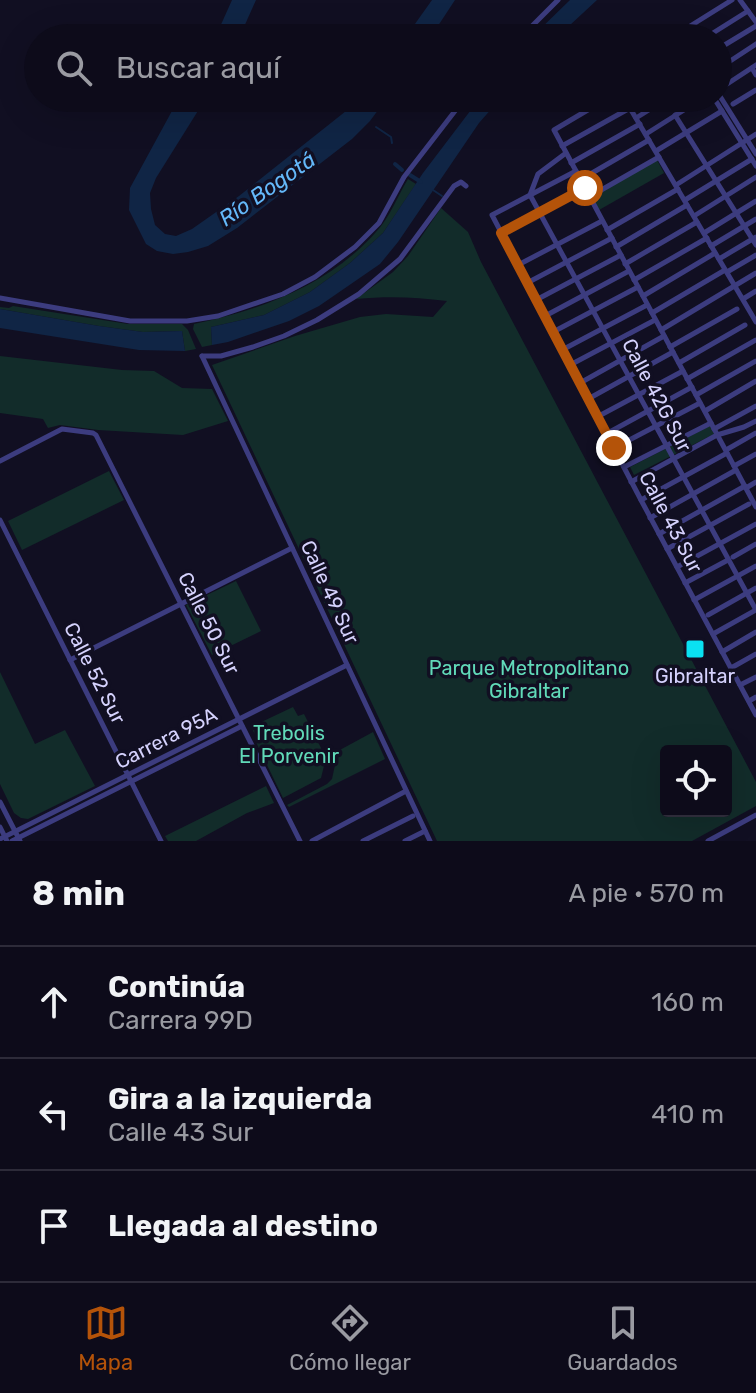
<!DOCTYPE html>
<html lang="es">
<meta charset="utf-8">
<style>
:root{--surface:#0d0b1a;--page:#1b1927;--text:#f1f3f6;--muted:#9a9ba2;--line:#2d2b39;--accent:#b45309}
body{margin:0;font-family:Rubik,sans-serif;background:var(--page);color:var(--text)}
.controls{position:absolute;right:24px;bottom:24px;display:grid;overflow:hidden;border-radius:8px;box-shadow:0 8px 32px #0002}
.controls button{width:72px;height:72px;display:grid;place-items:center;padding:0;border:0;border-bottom:2px solid var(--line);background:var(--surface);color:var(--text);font:40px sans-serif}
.stop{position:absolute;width:24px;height:24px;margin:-18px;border:6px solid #b45309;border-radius:50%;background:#fff}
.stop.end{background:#b45309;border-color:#fff;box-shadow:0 2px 8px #0008}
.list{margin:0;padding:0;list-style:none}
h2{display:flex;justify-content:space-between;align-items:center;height:104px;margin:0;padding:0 32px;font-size:34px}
h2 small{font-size:26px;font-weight:400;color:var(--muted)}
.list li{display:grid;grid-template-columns:52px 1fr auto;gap:24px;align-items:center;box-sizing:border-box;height:112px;padding:0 32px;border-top:2px solid var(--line)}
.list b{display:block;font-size:30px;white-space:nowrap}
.list p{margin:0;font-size:26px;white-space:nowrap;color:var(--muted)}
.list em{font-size:26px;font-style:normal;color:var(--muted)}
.icon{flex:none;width:44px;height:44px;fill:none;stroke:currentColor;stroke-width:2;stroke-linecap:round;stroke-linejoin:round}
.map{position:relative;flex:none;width:756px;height:841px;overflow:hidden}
.search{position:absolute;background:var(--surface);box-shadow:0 8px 32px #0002;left:24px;right:24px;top:24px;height:88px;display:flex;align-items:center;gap:20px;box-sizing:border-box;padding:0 28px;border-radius:44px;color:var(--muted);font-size:30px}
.sheet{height:440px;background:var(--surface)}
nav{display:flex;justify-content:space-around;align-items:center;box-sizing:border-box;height:112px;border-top:2px solid var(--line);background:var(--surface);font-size:22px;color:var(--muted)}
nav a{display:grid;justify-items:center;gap:4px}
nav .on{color:var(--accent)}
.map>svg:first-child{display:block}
.green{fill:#122c2a;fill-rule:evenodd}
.water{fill:#102545}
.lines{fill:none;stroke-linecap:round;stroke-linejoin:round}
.stream{stroke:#102545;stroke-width:2}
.canal{stroke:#102545;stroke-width:4}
.minor{stroke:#3c3c7f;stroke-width:5}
.route{stroke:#b45309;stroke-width:10}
.poi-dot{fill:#0ae1f1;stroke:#110f22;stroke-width:3}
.labels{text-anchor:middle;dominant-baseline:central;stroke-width:7;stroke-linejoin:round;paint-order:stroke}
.street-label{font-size:20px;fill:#d5d2fd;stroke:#110f22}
.park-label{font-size:20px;fill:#61dab9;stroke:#110f22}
.poi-label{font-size:20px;fill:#d5d2fd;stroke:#110f22}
.water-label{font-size:22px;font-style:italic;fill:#64b8f9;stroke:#110f22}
</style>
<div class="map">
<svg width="756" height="841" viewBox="0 0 756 841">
<rect width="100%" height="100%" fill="#110f22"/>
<!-- green -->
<g class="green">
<polygon points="657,160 664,173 599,210 592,197"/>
<path d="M408,179L416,184L383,233L350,263L310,292L264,315L211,327L212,345L202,347L193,329L194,324C261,310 329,285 376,232C390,217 397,197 408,179Z"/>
<path d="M441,208L468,232L481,262L756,782V806L692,841H437L212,365L295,336L360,317L386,314L433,317L447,301C416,297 387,296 356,299L393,272L408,256ZM666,751H726V811H666Z"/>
<polygon points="13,306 128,324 182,324 188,330 196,349 185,351 182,331 143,332 99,326 0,309 0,307 9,308"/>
<polygon points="0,356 122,370 154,371 182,388 212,389 228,421 183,435 98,430 60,425 48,428 43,419 0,413"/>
<polygon points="710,426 714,434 634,475 630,467"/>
<polygon points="109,471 124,500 22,550 8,521"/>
<polygon points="236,581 261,631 212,655 186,605"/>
<polygon points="0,672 35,744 65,730 95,786 28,819 21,818 14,813 0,784"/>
<polygon points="293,707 298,716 304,714 326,758 321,778 283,798 255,740 257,738 251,727"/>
<polygon points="373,732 385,759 289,807 287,805 327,784 332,779 338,751"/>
<polygon points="266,786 274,803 247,813 196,841 168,841 165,836"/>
</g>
<!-- water -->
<g class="water">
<polygon points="232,0 256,0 239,38 215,38"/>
<polygon points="432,0 455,0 430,38 405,38"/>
<polygon points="570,0 597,0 556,38 531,38"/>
<polygon points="179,98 206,98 156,178 150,193 151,209 155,225 165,234 176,236 192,229 239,196 346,111 358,98 387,98 370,121 352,139 237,228 208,246 188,252 173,254 157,251 146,244 129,210 130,188"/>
<polygon points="480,98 501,98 479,123 398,242 380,264 319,306 289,321 228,342 212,345 211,327 264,315 310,292 350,263 383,233 423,173"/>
<polygon points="0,309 99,326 143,332 182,331 185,351 139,350 0,328"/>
</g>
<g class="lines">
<!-- stream -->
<g class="stream">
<polyline points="376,127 391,137 392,143"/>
<polyline points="433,190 442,196"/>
</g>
<!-- canal -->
<g class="canal">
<polyline points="395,164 402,170"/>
<polyline points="410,175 421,182"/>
</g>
<!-- minor -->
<g class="minor">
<polyline points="740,0 756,22"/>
<polyline points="520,38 558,0"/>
<polyline points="671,38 732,0"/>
<polyline points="705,38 748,11"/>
<polyline points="718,49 756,26"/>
<polyline points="752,68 756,75"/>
<polyline points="718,69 756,44"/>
<polyline points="718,90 756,65"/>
<polyline points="718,93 756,154"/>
<polyline points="608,98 554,130 756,507"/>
<polyline points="624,98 756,322"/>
<polyline points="714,98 756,166"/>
<polyline points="733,104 756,90"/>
<polyline points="628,105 639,98"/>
<polyline points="675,115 756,245"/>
<polyline points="636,118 668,98"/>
<polyline points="646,134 703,98"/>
<polyline points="562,146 630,108"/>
<polyline points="656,151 722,111"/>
<polyline points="566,153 538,174 530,195 756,610 713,634"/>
<polyline points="571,163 640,124"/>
<polyline points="576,171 492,215 641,500 756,715"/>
<polyline points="580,180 649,140"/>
<polyline points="676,185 756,134"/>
<polyline points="589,197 659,157"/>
<polyline points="685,200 752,159"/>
<polyline points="694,216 756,177"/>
<polyline points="607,230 678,189"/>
<polyline points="501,233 585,188"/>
<polyline points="704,233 756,201"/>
<polyline points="711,246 756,219"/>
<polyline points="616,247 687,205"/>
<polyline points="719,259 756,237"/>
<polyline points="625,264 697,222"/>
<polyline points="518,265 602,221"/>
<polyline points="727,272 756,255"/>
<polyline points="634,280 707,238"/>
<polyline points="527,283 612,238"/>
<polyline points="643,296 715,253"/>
<polyline points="0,298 130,321 187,321 218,316 283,294 315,277 355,247 379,223 404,177 465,98"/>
<polyline points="743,299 756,291"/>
<polyline points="536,300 621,255"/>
<polyline points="652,313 725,270"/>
<polyline points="545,316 629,271"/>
<polyline points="661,330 756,273"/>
<polyline points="553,332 638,287"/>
<polyline points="670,347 737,309"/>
<polyline points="562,350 647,305"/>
<polyline points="202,356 430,841"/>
<polyline points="202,356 221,356 253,347 284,336 317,320 359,294 400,259 454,186 461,182 466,186"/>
<polyline points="679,363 745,325"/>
<polyline points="570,365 655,320"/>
<polyline points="687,379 756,340"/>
<polyline points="580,383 664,336"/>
<polyline points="696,395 756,361"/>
<polyline points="588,399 673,352"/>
<polyline points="705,411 756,381"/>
<polyline points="597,417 683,371"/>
<polyline points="714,429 756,406"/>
<polyline points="606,434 692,387"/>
<polyline points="614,448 700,403"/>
<polyline points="726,450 756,433"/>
<polyline points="0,461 62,429 93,433 96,435 300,841"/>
<polyline points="734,466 756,454"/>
<polyline points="624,467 711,423"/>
<polyline points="631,482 717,435 744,427 756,421"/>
<polyline points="746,488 756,482"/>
<polyline points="641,500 727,453"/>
<polyline points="650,518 736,470"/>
<polyline points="0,520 161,841"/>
<polyline points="659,534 745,486"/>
<polyline points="667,549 749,504"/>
<polyline points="733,557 756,544"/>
<polyline points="677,567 756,524"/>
<polyline points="685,583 728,560"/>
<polyline points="694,600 756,566"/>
<polyline points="708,615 756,588"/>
<polyline points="722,652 756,632"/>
<polyline points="70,660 292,548"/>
<polyline points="731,668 756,654"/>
<polyline points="740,685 756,677"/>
<polyline points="749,701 756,697"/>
<polyline points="0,802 20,841"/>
<polyline points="0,827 7,841"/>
<polyline points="0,839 347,665"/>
<polyline points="12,841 242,726"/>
<polyline points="312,841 406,791"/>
<polyline points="363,841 413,816"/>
<polyline points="405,841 425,831"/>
<polyline points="708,841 756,815"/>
</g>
</g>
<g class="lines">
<!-- route -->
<polyline class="route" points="585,188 501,233 614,448"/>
</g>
<!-- markers -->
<rect class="poi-dot" x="685" y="639" width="20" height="20" rx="4"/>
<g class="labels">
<!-- street labels -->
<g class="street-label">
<text transform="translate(657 395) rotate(62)">Calle 42G Sur</text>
<text transform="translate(671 522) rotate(62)">Calle 43 Sur</text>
<text transform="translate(330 592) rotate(65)">Calle 49 Sur</text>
<text transform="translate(209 623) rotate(63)">Calle 50 Sur</text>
<text transform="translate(95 673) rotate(63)">Calle 52 Sur</text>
<text transform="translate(166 738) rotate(-27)">Carrera 95A</text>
</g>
<!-- park labels -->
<g class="park-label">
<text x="529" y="668">Parque Metropolitano<tspan x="529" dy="23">Gibraltar</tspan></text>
<text x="289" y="733">Trebolis<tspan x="289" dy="23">El Porvenir</tspan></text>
</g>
<!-- poi labels -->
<g class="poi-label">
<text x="695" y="676">Gibraltar</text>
</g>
<!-- water labels -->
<g class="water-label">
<text transform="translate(267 189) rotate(-35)">Río Bogotá</text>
</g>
</g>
</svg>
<div class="controls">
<button><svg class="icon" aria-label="locate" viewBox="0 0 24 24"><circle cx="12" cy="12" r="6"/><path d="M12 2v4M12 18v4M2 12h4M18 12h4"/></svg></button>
</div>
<div class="stop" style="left:585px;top:188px"></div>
<div class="stop end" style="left:614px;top:448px"></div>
<div class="search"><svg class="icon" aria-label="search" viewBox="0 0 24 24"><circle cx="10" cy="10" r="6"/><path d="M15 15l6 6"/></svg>Buscar aquí</div>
</div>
<section class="sheet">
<h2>8 min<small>A pie · 570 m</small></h2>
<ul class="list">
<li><svg class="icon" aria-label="ahead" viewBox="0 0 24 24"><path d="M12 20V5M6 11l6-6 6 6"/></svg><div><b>Continúa</b><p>Carrera 99D</p></div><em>160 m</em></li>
<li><svg class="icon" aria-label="left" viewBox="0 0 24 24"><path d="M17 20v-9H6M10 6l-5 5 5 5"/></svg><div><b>Gira a la izquierda</b><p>Calle 43 Sur</p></div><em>410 m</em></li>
<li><svg class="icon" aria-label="arrive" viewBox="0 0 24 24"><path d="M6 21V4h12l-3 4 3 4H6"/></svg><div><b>Llegada al destino</b></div></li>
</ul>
</section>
<nav>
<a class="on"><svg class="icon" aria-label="map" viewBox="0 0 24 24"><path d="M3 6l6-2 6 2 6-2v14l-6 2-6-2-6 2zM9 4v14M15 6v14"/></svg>Mapa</a>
<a><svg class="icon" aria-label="directions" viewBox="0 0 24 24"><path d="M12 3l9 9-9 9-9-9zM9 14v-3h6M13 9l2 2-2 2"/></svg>Cómo llegar</a>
<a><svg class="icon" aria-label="saved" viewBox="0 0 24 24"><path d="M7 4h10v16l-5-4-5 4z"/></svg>Guardados</a>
</nav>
